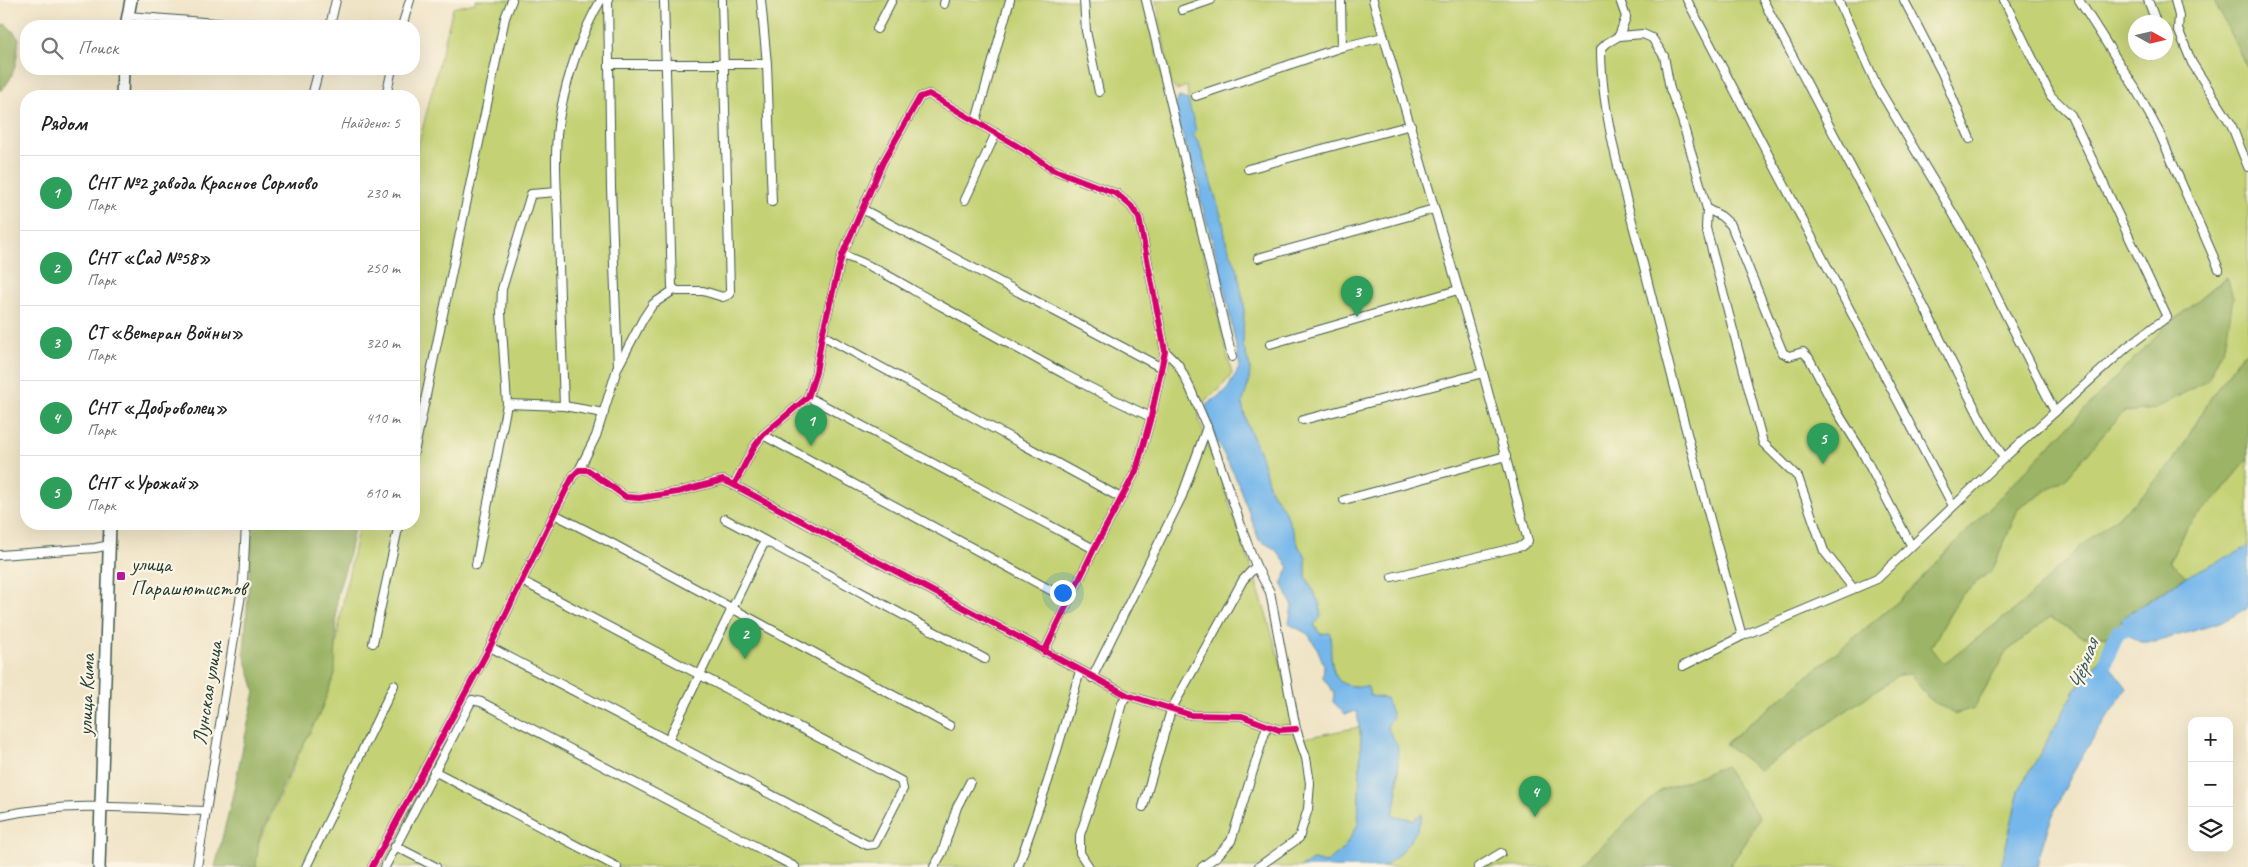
<!DOCTYPE html>
<html lang="ru">
<meta charset="utf-8">
<style>
:root{--surface:#fff;--page:#f2f2f2;--text:#222;--muted:#767676;--line:#e0e0e0;--accent:#b5179e}
body{margin:0;font-family:Caveat,sans-serif;background:var(--page);color:var(--text)}
.controls{position:absolute;right:15px;bottom:15px;display:grid;overflow:hidden;border-radius:10px;box-shadow:0 5px 20px #0002}
.controls button{width:45px;height:45px;display:grid;place-items:center;padding:0;border:0;border-bottom:1px solid var(--line);background:var(--surface);color:var(--text);font:25px sans-serif}
.compass{position:absolute;left:2128px;top:15px;width:45px;height:45px;border-radius:50%;background:var(--surface);box-shadow:0 5px 20px #0002;rotate:98deg}
.you{position:absolute;left:1062px;top:592px;width:18px;height:18px;margin:-12px;border:4px solid #fff;border-radius:50%;background:#1a73e8;box-shadow:0 0 0 8px #1a73e833}
.badge{display:grid;place-items:center;width:32px;height:32px;border-radius:50%;background:var(--accent);color:#fff;font-size:16px;font-weight:700}
.pin{position:absolute;translate:-50% -41px;filter:drop-shadow(0 1px 2px #0008)}
.pin::after{content:'';position:absolute;top:26px;width:18px;height:15px;background:inherit;clip-path:polygon(0 0,100% 0,50% 100%)}
.list{margin:0;padding:0;list-style:none}
h2{display:flex;justify-content:space-between;align-items:center;height:65px;margin:0;padding:0 20px;font-size:21px}
h2 small{font-size:16px;font-weight:400;color:var(--muted)}
.list li{display:grid;grid-template-columns:32px 1fr auto;gap:15px;align-items:center;box-sizing:border-box;height:75px;padding:0 20px;border-top:1px solid var(--line)}
.list b{display:block;font-size:19px;white-space:nowrap}
.list p{margin:0;font-size:16px;white-space:nowrap;color:var(--muted)}
.list em{font-size:16px;font-style:normal;color:var(--muted)}
.icon{flex:none;width:28px;height:28px;fill:none;stroke:currentColor;stroke-width:2;stroke-linecap:round;stroke-linejoin:round}
.map{position:relative;flex:none;width:2248px;height:867px;overflow:hidden}
.search{position:absolute;background:var(--surface);box-shadow:0 5px 20px #0002;left:20px;top:20px;width:400px;height:55px;display:flex;align-items:center;gap:12px;box-sizing:border-box;padding:0 18px;border-radius:20px;color:var(--muted);font-size:19px}
.panel{position:absolute;background:var(--surface);box-shadow:0 5px 20px #0002;left:20px;top:90px;width:400px;height:440px;border-radius:20px}
.map>svg:first-child{display:block}
.green{fill:#c4d274;stroke:#728854;fill-rule:evenodd}
.forest{fill:#9bb466;stroke:#5d784d}
.water{fill:#76b7eb;stroke:#4a7a90}
.lines{fill:none;stroke-linecap:round;stroke-linejoin:round}
.river{stroke:#76b7eb;stroke-width:15}
.street-casing{stroke:#3e564a;stroke-width:10}
.primary-casing{stroke:#3e564a;stroke-width:14}
.street{stroke:#fff;stroke-width:8}
.primary{stroke:#fff;stroke-width:11}
.cycleway-casing{stroke:#fcf5e5;stroke-width:9}
.cycleway{stroke:#d6006c;stroke-width:6}
.poi-dot{fill:#b5179e;stroke:#fcf5e5;stroke-width:2}
.labels{text-anchor:middle;dominant-baseline:central;stroke-width:4.5;stroke-linejoin:round;paint-order:stroke}
.poi-label{font-size:21px;fill:#1f3d34;stroke:#fcf5e5;text-anchor:start}
.street-label{font-size:21px;fill:#1f3d34;stroke:#fcf5e5}
.water-label{font-size:22px;font-style:italic;fill:#355c62;stroke:#fcf5e5}
</style>
<div class="map">
<svg width="2248" height="867" viewBox="0 0 2248 867">
<rect width="100%" height="100%" fill="#fcf5e5"/>
<filter id="ink" filterUnits="userSpaceOnUse"><feTurbulence type="fractalNoise" baseFrequency=".02" numOctaves="2"/><feDisplacementMap in="SourceGraphic" scale="10" xChannelSelector="R" yChannelSelector="G"/><feConvolveMatrix kernelMatrix="1 2 1 2 8 2 1 2 1" color-interpolation-filters="sRGB"/></filter>
<filter id="wash" filterUnits="userSpaceOnUse"><feTurbulence type="fractalNoise" baseFrequency=".0096" numOctaves="4" result="noise"/><feDisplacementMap in="SourceGraphic" scale="20" xChannelSelector="R" yChannelSelector="G"/><feGaussianBlur stdDeviation="1.12" result="paint"/><feColorMatrix in="noise" values="0 0 0 0 0 0 0 0 0 0 0 0 0 0 0 0 0 1.4 0 .05"/><feComposite in="paint" operator="in"/></filter>
<g filter="url(#wash)">
<rect width="100%" height="100%" fill="#f0e4c7"/>
<!-- green -->
<g class="green">
<path d="M476,0H1144L1232,374L1220,389L1198,406L1200,423C1238,527 1276,631 1299,739L1359,727L1361,739L1358,825L1343,849L1326,863L1313,860L1301,867H247L290,774L332,674L341,612L359,524H414V162L453,8L475,3Z"/>
<path d="M1156,0H2214L2248,70V351L2241,356L2212,396L2174,461L2137,501L2080,547L2022,604L1944,664L1931,647L1961,595L1993,569L2018,509L2066,478L2123,412L2155,409L2233,298L2226,277L2163,329L1900,600L1726,743L1760,770L1898,675L1911,674L1929,699L1974,708L2006,652L2050,617L2083,637L2107,636L2102,656L2075,691L2019,791L2001,867H1729L1746,842L1759,818L1641,810L1578,867H1384L1397,856L1421,814L1415,820L1393,815L1397,797L1399,765L1387,727L1386,698L1370,696L1368,687C1361,686 1351,687 1344,684C1329,677 1331,647 1329,633L1320,634L1314,624L1320,605L1306,576V557L1299,547L1286,513L1270,489L1261,456L1247,424L1242,404L1249,382L1250,367L1243,346L1244,305L1237,268L1226,242L1223,222L1199,143L1192,135L1187,86L1176,90L1171,84ZM2136,22H2166V52H2136Z"/>
<polygon points="2248,458 2248,547 2187,576 2169,563 2187,527 2221,493"/>
</g>
<!-- forest -->
<g class="forest">
<polygon points="2214,0 2248,0 2248,70"/>
<path d="M0,24L7,25L19,38C17,57 16,78 0,91Z"/>
<path d="M2227,277L2233,298L2226,341L2208,380L2155,409L2123,412L2066,478L2018,509L1993,569L1961,595L1931,647L1944,664L2022,604L2080,547L2137,501L2174,461L2212,396L2241,356L2248,351V458L2221,493L2187,527L2169,562L2187,576C2158,594 2129,610 2107,636L2083,637L2050,617L2006,652L1974,708L1954,714L1929,699L1911,674L1898,675L1760,770L1725,744L1900,600L2163,329Z"/>
<polygon points="253,524 355,524 347,563 337,595 335,674 319,715 287,776 259,838 256,867 215,867 232,798 255,691 244,653"/>
<polygon points="1725,766 1759,818 1746,842 1729,867 1578,867 1660,791"/>
</g>
<!-- water -->
<g class="water">
<path d="M1179,97L1188,100L1196,130L1193,135L1199,143L1223,222L1226,242L1237,268L1244,305L1243,346L1250,367L1249,382L1242,404L1247,424L1261,456L1270,489L1286,513L1299,547L1306,557V576L1320,605L1321,617L1314,625L1320,634L1330,633C1332,648 1327,676 1344,684C1351,687 1361,686 1368,687L1370,696L1386,698L1393,716L1387,727L1398,746L1397,797L1393,815L1414,820L1422,813C1420,834 1400,854 1384,867H1301L1313,860L1326,863L1343,849L1358,825L1361,739L1357,711L1345,714L1333,702L1334,693L1323,678L1324,665L1317,648L1308,634L1289,624L1292,606L1282,582L1289,567L1275,549L1259,540L1236,478L1215,437L1206,405L1227,390L1240,366L1221,272L1200,198V188L1174,109Z"/>
<polygon points="2248,547 2248,608 2220,623 2155,642 2140,642 2127,634 2121,619 2187,576"/>
<path d="M2102,656L2127,688C2088,744 2051,800 2037,867H2001L2019,791L2075,691Z"/>
</g>
<g class="lines">
<!-- river -->
<polyline class="river" points="2100,680 2110,649 2118,632 2145,624"/>
</g>
</g>
<g filter="url(#ink)">
<g class="lines">
<!-- street casing -->
<g class="street-casing">
<g id="street">
<polyline points="664,0 672,287 677,291 703,291 723,297 730,294 730,289 722,0"/>
<polyline points="761,0 767,64 772,202"/>
<polyline points="1084,0 1086,31 1099,92"/>
<polyline points="1146,0 1232,357"/>
<polyline points="1341,0 1342,47"/>
<polyline points="1373,0 1483,373 1528,541 1522,546 1392,577"/>
<path d="M1620,0L1626,17L1619,36L1607,43L1601,49C1601,118 1627,200 1644,267C1675,391 1708,513 1742,636"/>
<polyline points="1687,0 1953,506"/>
<polyline points="1763,0 1908,275 1982,422 2004,458"/>
<polyline points="1838,0 1877,86 1964,232 2055,412"/>
<polyline points="1904,0 1942,73 1970,139"/>
<polyline points="2079,0 2135,88 2159,132 2219,269"/>
<polyline points="2148,0 2155,19"/>
<polyline points="2175,0 2179,16 2178,29 2192,63 2231,124 2248,167"/>
<polyline points="944,4 945,0"/>
<polyline points="1182,10 1211,0"/>
<polyline points="128,16 253,26"/>
<polyline points="330,26 336,0"/>
<polyline points="402,26 410,0"/>
<polyline points="877,29 892,0"/>
<polyline points="1619,36 1643,34 1652,38 1664,56 1670,89 1682,120 1707,209 1721,216 1731,225 1783,353 1789,356 1803,352 1809,358 1835,408 1861,450 1911,545"/>
<polyline points="609,64 767,64"/>
<polyline points="312,96 319,69"/>
<polyline points="386,96 392,69"/>
<polyline points="1196,96 1342,47 1383,37"/>
<polyline points="976,121 1010,0"/>
<polyline points="1248,169 1411,125"/>
<polyline points="965,200 996,133"/>
<polyline points="862,209 1160,367"/>
<polyline points="1707,209 1706,228 1763,443 1798,477 1824,551 1853,588"/>
<path d="M842,255C875,265 913,291 943,307C1012,345 1080,385 1151,417"/>
<polyline points="1258,258 1434,209"/>
<polyline points="822,335 1121,498"/>
<polyline points="1270,344 1458,290"/>
<polyline points="1165,351 1178,364 1190,388 1207,427 1246,540 1256,566 1270,592 1296,729 1306,758 1310,783 1308,809 1299,838 1258,867"/>
<polyline points="619,365 643,319 653,304 674,290"/>
<polyline points="808,397 1094,549"/>
<polyline points="507,404 564,406 604,413"/>
<path d="M564,406C562,345 559,285 558,224C557,190 553,147 560,114C567,77 582,31 601,0"/>
<polyline points="1303,420 1483,373"/>
<polyline points="763,435 1069,600"/>
<polyline points="414,453 505,18 512,0"/>
<polyline points="579,470 596,436 618,366 611,188 608,0"/>
<polyline points="734,485 754,447 763,435 808,397 816,372 822,335 842,255 883,162 920,97 929,94 1029,153 1052,169 1117,194 1131,206 1139,218 1165,351 1151,417 1136,471 1094,549 1044,652"/>
<polyline points="1344,500 1506,456"/>
<polyline points="554,514 613,544 950,726"/>
<polyline points="725,519 985,659"/>
<polyline points="0,555 95,548 110,545"/>
<polyline points="476,565 507,404 501,313 502,289 531,194 557,192"/>
<polyline points="373,643 399,524"/>
<polyline points="490,647 867,845 875,844 903,789 901,781 522,581"/>
<polyline points="1683,666 1742,636 1877,579 2004,458 2127,347 2167,317 2071,115 2051,96 2004,0"/>
<polyline points="1092,678 1182,496 1207,427"/>
<polyline points="668,740 765,541"/>
<polyline points="434,771 617,867"/>
<polyline points="1143,807 1171,710 1243,580 1256,566"/>
<path d="M0,816C68,801 137,808 205,811"/>
<polyline points="395,846 436,867"/>
<polyline points="197,867 243,582 246,524"/>
<polyline points="306,867 394,685"/>
<polyline points="372,867 490,647 554,514 573,476 579,470 588,470 626,497 639,498 678,492 723,480 734,485 1127,695 1191,715 1242,716 1279,730 1296,729"/>
<polyline points="385,867 472,700 481,702 795,867"/>
<polyline points="934,867 942,853 957,807 970,782"/>
<polyline points="1018,867 1048,781 1080,671"/>
<polyline points="1089,867 1080,853 1080,835 1110,747 1122,703 1127,695"/>
<polyline points="1202,867 1217,856 1231,841 1267,726"/>
<polyline points="1478,867 1501,853"/>
</g>
</g>
<!-- primary casing -->
<g class="primary-casing">
<g id="primary">
<polyline points="126,26 131,0"/>
<polyline points="122,96 123,69"/>
<polyline points="99,867 110,524"/>
</g>
</g>
<!-- street -->
<use href="#street" class="street"/>
<!-- primary -->
<use href="#primary" class="primary"/>
<!-- cycleway casing -->
<g class="cycleway-casing">
<g id="cycleway">
<polyline points="734,485 754,447 763,435 808,397 816,372 822,335 842,255 883,162 920,97 929,94 1029,153 1052,169 1117,194 1131,206 1139,218 1165,351 1151,417 1136,471 1094,549 1044,652"/>
<polyline points="372,867 490,647 554,514 573,476 579,470 588,470 626,497 639,498 678,492 723,480 734,485 1127,695 1191,715 1242,716 1279,730 1296,729"/>
</g>
</g>
<!-- cycleway -->
<use href="#cycleway" class="cycleway"/>
</g>
</g>
<!-- markers -->
<rect class="poi-dot" x="116" y="571" width="10" height="10" rx="2.5"/>
<g class="labels">
<!-- poi labels -->
<g class="poi-label">
<text x="131" y="564">улица<tspan x="131" dy="24">Парашютистов</tspan></text>
</g>
<!-- street labels -->
<g class="street-label">
<text transform="translate(207 693) rotate(-81)">Лунская улица</text>
<text transform="translate(86 695) rotate(-88)">улица Кима</text>
</g>
<!-- water labels -->
<g class="water-label">
<text transform="translate(2083 665) rotate(-70)">Чёрная</text>
</g>
</g>
</svg>
<div class="controls">
<button>+</button>
<button>−</button>
<button><svg class="icon" aria-label="layers" viewBox="0 0 24 24"><path d="M12 4l9 5-9 5-9-5zM3 14l9 5 9-5"/></svg></button>
</div>
<svg class="compass" viewBox="-18 -18 36 36"><path d="M0-13l5 13h-10z" fill="#e53935"/><path d="M0 13l5-13h-10z" fill="#767676"/></svg>
<div class="you"></div>
<div class="pin badge" style="left:811px;top:446px;background:#2e9e5b">1</div>
<div class="pin badge" style="left:745px;top:659px;background:#2e9e5b">2</div>
<div class="pin badge" style="left:1357px;top:317px;background:#2e9e5b">3</div>
<div class="pin badge" style="left:1535px;top:817px;background:#2e9e5b">4</div>
<div class="pin badge" style="left:1823px;top:464px;background:#2e9e5b">5</div>
<div class="search"><svg class="icon" aria-label="search" viewBox="0 0 24 24"><circle cx="10" cy="10" r="6"/><path d="M15 15l6 6"/></svg>Поиск</div>
<section class="panel">
<h2>Рядом<small>Найдено: 5</small></h2>
<ul class="list">
<li><span class="badge" style="background:#2e9e5b">1</span><div><b>СНТ №2 завода Красное Сормово</b><p>Парк</p></div><em>230 m</em></li>
<li><span class="badge" style="background:#2e9e5b">2</span><div><b>СНТ «Сад №58»</b><p>Парк</p></div><em>250 m</em></li>
<li><span class="badge" style="background:#2e9e5b">3</span><div><b>СТ «Ветеран Войны»</b><p>Парк</p></div><em>320 m</em></li>
<li><span class="badge" style="background:#2e9e5b">4</span><div><b>СНТ «Доброволец»</b><p>Парк</p></div><em>410 m</em></li>
<li><span class="badge" style="background:#2e9e5b">5</span><div><b>СНТ «Урожай»</b><p>Парк</p></div><em>610 m</em></li>
</ul>
</section>
</div>
